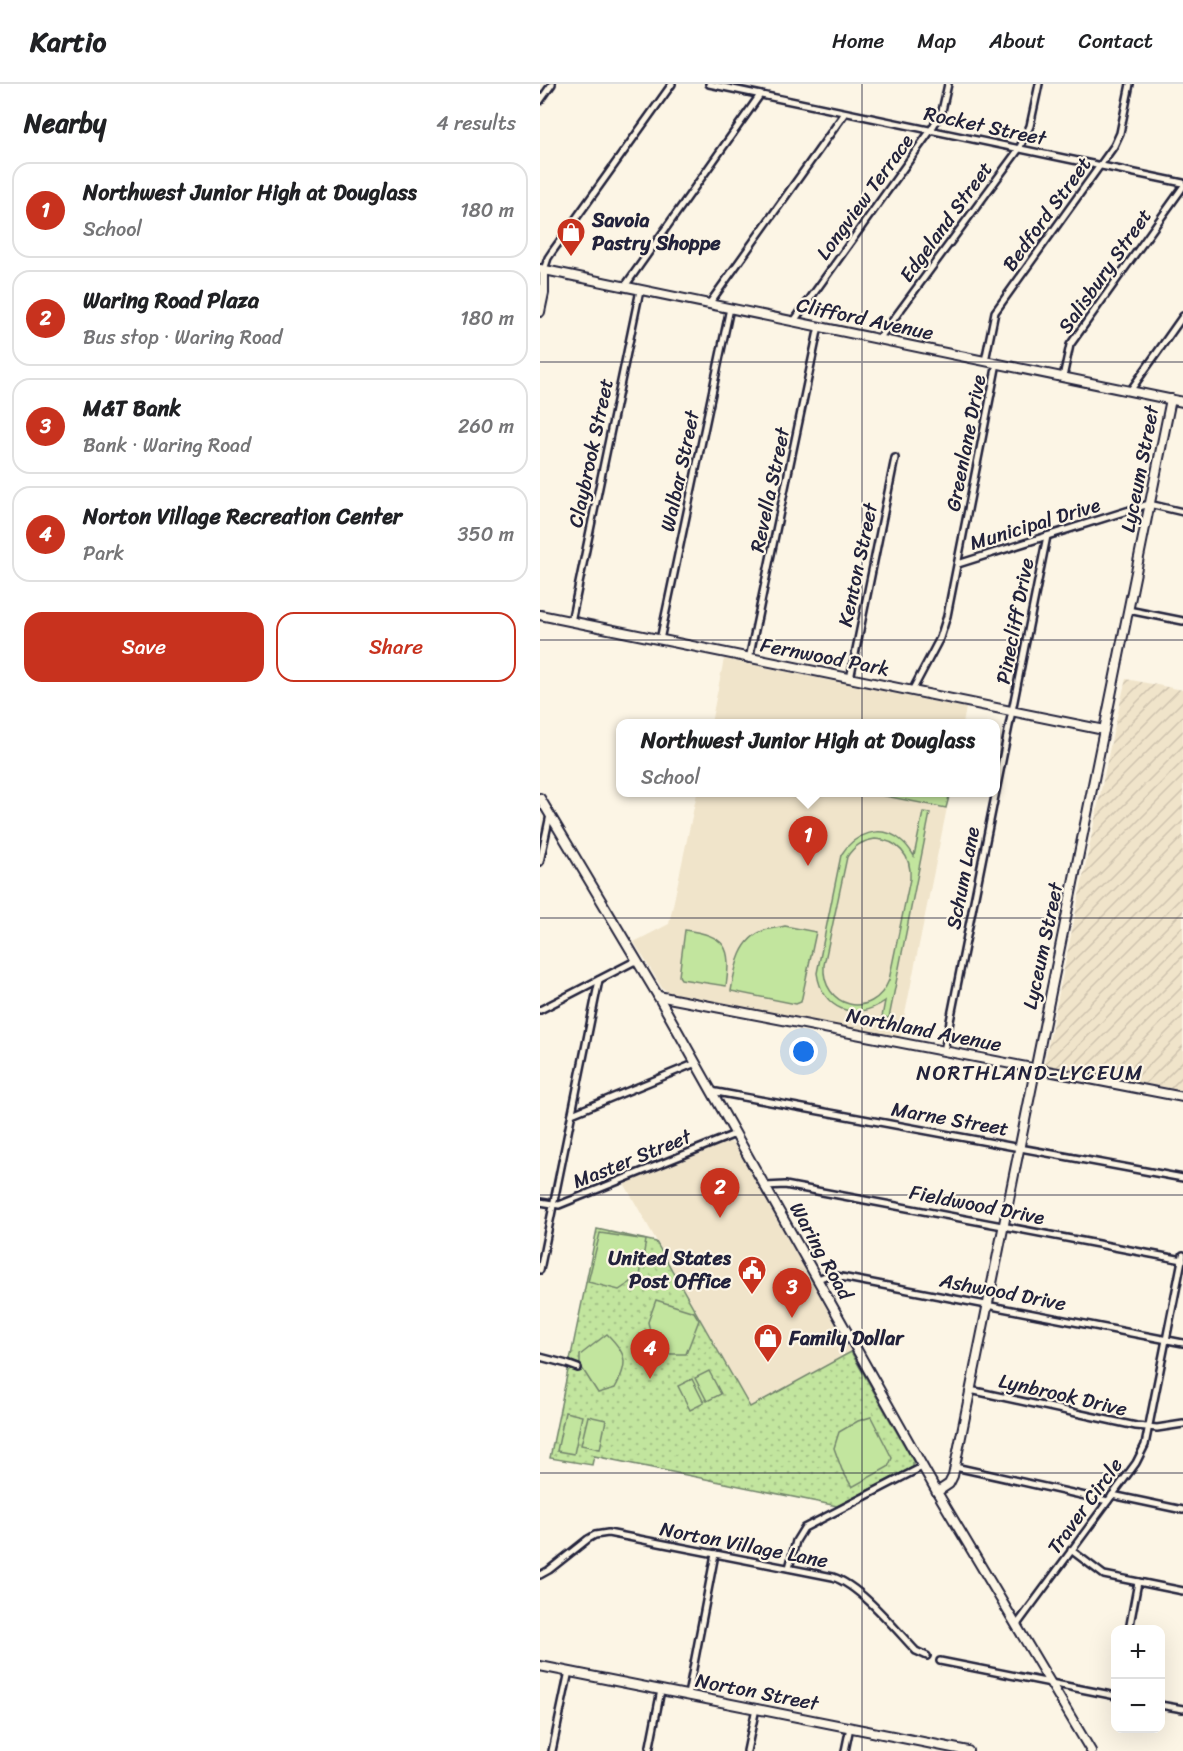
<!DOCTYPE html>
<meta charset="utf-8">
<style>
:root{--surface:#fff;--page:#f2f2f2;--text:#202124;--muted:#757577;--line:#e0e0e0;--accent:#c8321e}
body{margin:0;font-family:Sriracha,sans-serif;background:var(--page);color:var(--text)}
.controls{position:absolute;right:18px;bottom:18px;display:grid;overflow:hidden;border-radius:12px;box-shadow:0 6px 24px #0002}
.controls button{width:54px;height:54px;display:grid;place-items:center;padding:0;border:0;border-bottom:2px solid var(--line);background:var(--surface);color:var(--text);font:30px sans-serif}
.you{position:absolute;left:264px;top:968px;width:21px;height:21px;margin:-15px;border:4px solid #fff;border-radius:50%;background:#1a73e8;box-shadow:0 0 0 9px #1a73e833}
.badge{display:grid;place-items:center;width:39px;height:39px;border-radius:50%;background:var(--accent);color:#fff;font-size:20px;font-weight:700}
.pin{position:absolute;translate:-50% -50px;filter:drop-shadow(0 2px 3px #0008)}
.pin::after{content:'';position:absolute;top:32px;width:21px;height:18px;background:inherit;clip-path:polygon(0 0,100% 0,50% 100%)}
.popup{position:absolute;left:76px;top:635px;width:384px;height:78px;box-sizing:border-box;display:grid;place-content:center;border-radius:12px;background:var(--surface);filter:drop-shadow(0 2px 4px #0005);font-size:20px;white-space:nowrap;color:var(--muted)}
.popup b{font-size:22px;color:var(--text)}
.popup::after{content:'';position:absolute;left:50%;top:100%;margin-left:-12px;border:12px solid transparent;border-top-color:var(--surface)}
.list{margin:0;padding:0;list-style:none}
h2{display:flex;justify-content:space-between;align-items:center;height:78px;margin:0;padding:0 24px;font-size:26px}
h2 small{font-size:20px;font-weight:400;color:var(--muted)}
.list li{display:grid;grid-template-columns:39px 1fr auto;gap:18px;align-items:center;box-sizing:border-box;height:96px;margin:0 12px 12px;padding:0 12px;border:2px solid var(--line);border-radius:18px}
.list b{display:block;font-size:22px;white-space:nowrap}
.list p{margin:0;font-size:20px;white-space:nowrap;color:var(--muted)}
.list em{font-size:20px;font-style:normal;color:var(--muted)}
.actions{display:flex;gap:12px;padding:18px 24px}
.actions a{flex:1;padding:14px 0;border:2px solid var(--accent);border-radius:18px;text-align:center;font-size:21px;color:var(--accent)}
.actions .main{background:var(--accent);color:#fff}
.map{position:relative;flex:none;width:643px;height:1667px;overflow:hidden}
header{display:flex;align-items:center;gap:36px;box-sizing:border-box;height:84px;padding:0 30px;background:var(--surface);border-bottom:2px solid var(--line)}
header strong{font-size:28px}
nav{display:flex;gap:33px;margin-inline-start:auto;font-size:21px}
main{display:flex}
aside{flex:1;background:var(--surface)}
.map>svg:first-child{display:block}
.built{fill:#f0e4ca}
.industrial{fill:url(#industrial-furrows)}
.green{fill:url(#green-dots);stroke:#72846c;stroke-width:1.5}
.pitch{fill:#c2e59e;stroke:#72846c;stroke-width:1.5;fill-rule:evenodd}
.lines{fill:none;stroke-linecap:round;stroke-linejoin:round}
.street-casing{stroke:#22223b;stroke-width:10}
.secondary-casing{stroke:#22223b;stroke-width:12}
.street{stroke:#fcf5e5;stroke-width:5}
.secondary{stroke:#fcf5e5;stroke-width:8}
.grid{fill:none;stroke:#22223b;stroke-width:1.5;stroke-opacity:0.55}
.labels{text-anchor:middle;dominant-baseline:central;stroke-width:4.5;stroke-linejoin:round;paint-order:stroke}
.street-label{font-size:20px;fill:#22223b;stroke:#fcf5e5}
.poi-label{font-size:20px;font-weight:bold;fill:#22223b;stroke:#fcf5e5;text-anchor:start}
.neighbourhood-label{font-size:21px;letter-spacing:1.5px;fill:#22223b;stroke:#fcf5e5}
</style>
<header>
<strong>Kartio</strong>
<nav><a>Home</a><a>Map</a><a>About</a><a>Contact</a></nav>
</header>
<main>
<aside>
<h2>Nearby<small>4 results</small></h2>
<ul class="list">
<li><span class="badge">1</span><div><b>Northwest Junior High at Douglass</b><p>School</p></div><em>180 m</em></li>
<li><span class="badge">2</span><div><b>Waring Road Plaza</b><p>Bus stop · Waring Road</p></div><em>180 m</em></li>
<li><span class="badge">3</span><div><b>M&amp;T Bank</b><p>Bank · Waring Road</p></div><em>260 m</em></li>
<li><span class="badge">4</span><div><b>Norton Village Recreation Center</b><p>Park</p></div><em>350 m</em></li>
</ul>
<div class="actions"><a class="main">Save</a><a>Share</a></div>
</aside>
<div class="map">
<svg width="643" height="1667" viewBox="0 0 643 1667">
<defs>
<pattern id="industrial-furrows" width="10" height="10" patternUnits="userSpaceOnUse" patternTransform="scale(1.5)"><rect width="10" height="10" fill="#f0e4ca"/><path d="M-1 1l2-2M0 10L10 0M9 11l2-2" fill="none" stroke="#cec3ae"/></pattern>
<pattern id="green-dots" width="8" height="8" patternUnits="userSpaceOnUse" patternTransform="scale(1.5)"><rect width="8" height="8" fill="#c2e59e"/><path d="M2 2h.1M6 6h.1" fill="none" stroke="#a6c489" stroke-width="1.8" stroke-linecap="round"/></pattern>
</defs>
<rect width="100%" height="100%" fill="#fcf5e5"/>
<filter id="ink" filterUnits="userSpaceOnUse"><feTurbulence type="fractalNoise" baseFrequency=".0167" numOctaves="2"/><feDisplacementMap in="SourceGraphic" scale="12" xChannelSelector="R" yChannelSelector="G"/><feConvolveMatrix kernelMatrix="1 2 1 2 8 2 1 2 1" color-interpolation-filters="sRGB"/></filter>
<g filter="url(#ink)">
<!-- built -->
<g class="built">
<polygon points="184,575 426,624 423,639 171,639"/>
<polygon points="157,709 410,709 360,954 128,908 122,904 94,858 129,840"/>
<polygon points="187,1058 193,1059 195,1061 311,1268 210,1323 84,1099"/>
</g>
<!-- industrial -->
<polygon class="industrial" points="586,595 643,606 643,1007 504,981 571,658"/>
<!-- green -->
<polygon class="green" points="57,1145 116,1158 210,1323 311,1268 373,1377 373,1383 297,1422 54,1372 52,1381 10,1374"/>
<!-- pitch -->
<g class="pitch">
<polygon points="330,709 410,709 406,724"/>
<path d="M383,728L390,729L349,934L342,933L345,917C315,938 282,926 277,889L301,771C314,750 341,739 362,757C367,761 371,767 374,772ZM335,755C357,756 372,771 370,795L349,896C333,937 281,924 284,881L307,773C314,762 322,757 335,755Z"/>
<path d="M245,842L276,848L261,918L256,920L191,907C195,884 199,855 225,846C231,844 238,844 245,842Z"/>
<path d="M145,846C186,852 192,862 186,902L141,895L139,892Z"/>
<polygon points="60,1149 106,1156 100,1192 79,1206 48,1198"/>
<polygon points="116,1216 154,1228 159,1236 146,1270 126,1270 113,1261 108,1238"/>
<path d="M67,1250C87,1270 89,1279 75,1304L58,1309L40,1281V1271Z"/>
<polygon points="169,1287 181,1310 167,1317 155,1294"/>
<polygon points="152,1295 164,1319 150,1326 138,1302"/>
<polygon points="25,1328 42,1332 34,1370 17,1367"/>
<polygon points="48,1332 66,1336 60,1365 41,1361"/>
<polygon points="331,1333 352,1374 348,1383 312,1403 302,1386 294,1364 299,1348 318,1337"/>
</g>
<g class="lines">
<!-- street casing -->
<g class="street-casing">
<g id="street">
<polyline points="169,0 643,99"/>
<polyline points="0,17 12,0"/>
<polyline points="4,186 8,174 12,168 132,0"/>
<polyline points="85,202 220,11"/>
<polyline points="169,220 305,29"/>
<polyline points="254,237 391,46 402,27 408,0"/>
<polyline points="339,255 479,65 490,42 499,0"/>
<polyline points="445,277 455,228 574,62 580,49 590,0"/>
<polyline points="523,293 530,261 643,103"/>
<polyline points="590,307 643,232"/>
<polyline points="418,480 609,420 643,428"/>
<polyline points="588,526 643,537"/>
<polyline points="31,538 100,206"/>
<polyline points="120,556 190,224"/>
<polyline points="209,575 279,242"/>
<polyline points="310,595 355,374"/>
<polyline points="372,607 400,554 407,532 457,279"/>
<polyline points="0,778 10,731"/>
<polyline points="0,926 97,876"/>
<polyline points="404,967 507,452"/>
<polyline points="171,1007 643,1094"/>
<polyline points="32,1030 156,979"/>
<polyline points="225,1102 245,1101 643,1176"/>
<polyline points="0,1118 19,1121 195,1050"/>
<polyline points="0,1186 59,896"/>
<polyline points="278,1195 288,1191 296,1192 643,1259"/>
<polyline points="0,1273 27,1280 38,1284"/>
<polyline points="430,1306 596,1342 617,1344 643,1340"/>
<polyline points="415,1383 568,1417"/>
<polyline points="572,1411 643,1426"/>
<polyline points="531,1466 564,1491 643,1507"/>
<polyline points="249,1484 256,1457 264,1444 382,1383"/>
<path d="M0,1491L9,1486L48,1455L55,1451L68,1449L293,1493C321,1502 356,1546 376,1567L387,1572"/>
<polyline points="476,1542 596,1379 605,1361 643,1171"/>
<polyline points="589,1546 598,1498"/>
<polyline points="400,1577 576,1612"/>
<polyline points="148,1611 175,1470"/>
<polyline points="620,1621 643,1625"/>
<polyline points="12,1667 29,1587"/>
<polyline points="109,1667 121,1606"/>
<polyline points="207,1667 216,1624"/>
<polyline points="305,1667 310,1643"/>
</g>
</g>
<!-- secondary casing -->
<g class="secondary-casing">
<g id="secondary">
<polyline points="0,185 643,318"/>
<polyline points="0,228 4,209 4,186"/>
<polyline points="0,531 564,646"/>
<polyline points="0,714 118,912 397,1408 551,1667"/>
<polyline points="118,912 643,1013"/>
<polyline points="397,1408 409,1400 413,1392 631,315"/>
<polyline points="0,1582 428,1667"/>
</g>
</g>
<!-- street -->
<use href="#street" class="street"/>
<!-- secondary -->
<use href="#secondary" class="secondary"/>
</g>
</g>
<!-- grid -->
<path class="grid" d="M322,0V1667M0,278H643M0,556H643M0,834H643M0,1111H643M0,1389H643"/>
<!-- icons -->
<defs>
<g id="shop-pin" transform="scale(1.5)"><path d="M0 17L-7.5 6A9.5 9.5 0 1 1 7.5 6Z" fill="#c8321e" stroke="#fcf5e5"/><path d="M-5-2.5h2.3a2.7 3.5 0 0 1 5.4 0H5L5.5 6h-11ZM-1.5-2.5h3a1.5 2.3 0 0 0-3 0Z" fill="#fff"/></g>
<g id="civic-pin" transform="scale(1.5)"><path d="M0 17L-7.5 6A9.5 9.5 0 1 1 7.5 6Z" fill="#c8321e" stroke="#fcf5e5"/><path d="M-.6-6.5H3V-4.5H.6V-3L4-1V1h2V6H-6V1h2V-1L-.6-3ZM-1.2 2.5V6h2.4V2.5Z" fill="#fff"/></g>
</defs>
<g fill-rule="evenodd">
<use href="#shop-pin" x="31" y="148"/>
<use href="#civic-pin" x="212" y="1186"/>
<use href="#shop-pin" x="228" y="1254"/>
</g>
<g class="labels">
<!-- street labels -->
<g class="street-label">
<text transform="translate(445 42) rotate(12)">Rocket Street</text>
<text transform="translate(325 113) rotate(-54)">Longview Terrace</text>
<text transform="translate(507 130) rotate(-54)">Bedford Street</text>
<text transform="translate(406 138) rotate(-54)">Edgeland Street</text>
<text transform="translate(565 187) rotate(-55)">Salisbury Street</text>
<text transform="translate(325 235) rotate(12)">Clifford Avenue</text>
<text transform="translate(426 359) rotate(-79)">Greenlane Drive</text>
<text transform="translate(51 369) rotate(-78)">Claybrook Street</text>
<text transform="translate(600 385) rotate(-79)">Lyceum Street</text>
<text transform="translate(140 387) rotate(-78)">Walbar Street</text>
<text transform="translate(230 406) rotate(-78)">Revella Street</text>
<text transform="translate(495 440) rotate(-17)">Municipal Drive</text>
<text transform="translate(318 481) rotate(-78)">Kenton Street</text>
<text transform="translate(475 537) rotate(-79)">Pinecliff Drive</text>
<text transform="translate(285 573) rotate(11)">Fernwood Park</text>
<text transform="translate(423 794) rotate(-79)">Schum Lane</text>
<text transform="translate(503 862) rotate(-78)">Lyceum Street</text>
<text transform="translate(384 946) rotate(11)">Northland Avenue</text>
<text transform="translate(410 1035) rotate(10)">Marne Street</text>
<text transform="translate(92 1075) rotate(-22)">Master Street</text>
<text transform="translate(437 1121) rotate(11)">Fieldwood Drive</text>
<text transform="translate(281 1167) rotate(61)">Waring Road</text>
<text transform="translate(463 1208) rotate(11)">Ashwood Drive</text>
<text transform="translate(523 1311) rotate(13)">Lynbrook Drive</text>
<text transform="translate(545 1422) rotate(-54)">Traver Circle</text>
<text transform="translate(204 1461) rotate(11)">Norton Village Lane</text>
<text transform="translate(217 1608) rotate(11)">Norton Street</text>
</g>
<!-- poi labels -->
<g class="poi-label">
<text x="52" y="136">Savoia<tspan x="52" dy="23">Pastry Shoppe</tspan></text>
<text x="191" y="1174" text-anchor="end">United States<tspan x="191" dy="23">Post Office</tspan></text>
<text x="249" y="1254">Family Dollar</text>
</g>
<!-- neighbourhood labels -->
<g class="neighbourhood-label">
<text x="490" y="989">NORTHLAND-LYCEUM</text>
</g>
</g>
</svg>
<div class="controls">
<button>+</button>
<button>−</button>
</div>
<div class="you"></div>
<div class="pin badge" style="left:268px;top:782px">1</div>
<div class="popup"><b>Northwest Junior High at Douglass</b>School</div>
<div class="pin badge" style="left:180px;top:1134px">2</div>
<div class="pin badge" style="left:252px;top:1234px">3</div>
<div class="pin badge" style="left:110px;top:1295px">4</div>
</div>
</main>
